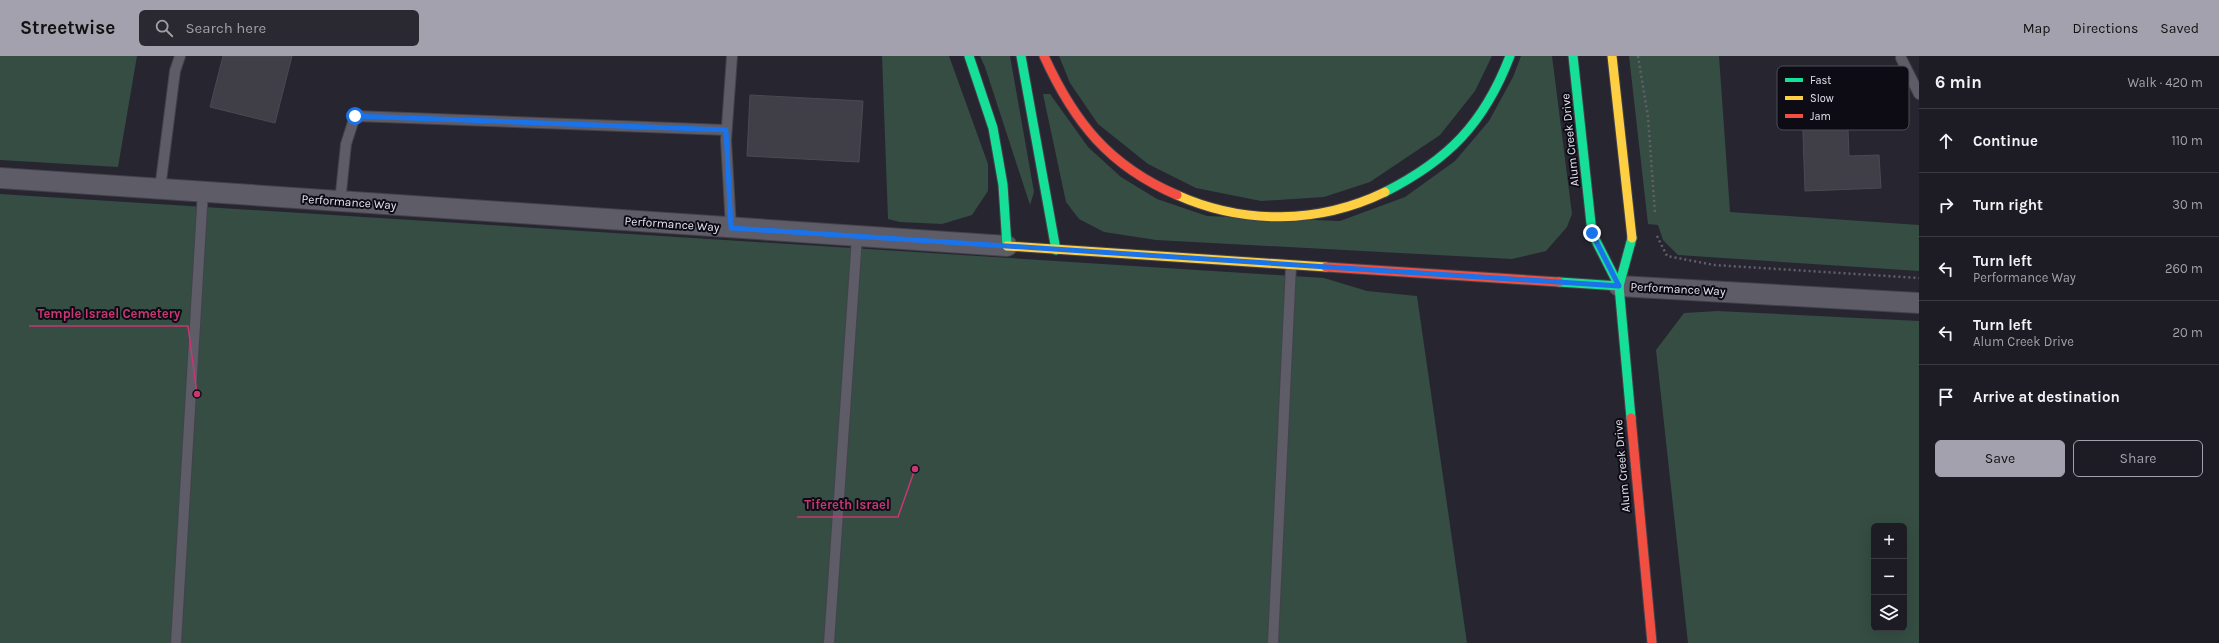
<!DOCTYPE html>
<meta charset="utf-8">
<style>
:root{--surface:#1d1c24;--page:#2a2931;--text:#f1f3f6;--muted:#a0a1a6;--line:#3b3a41;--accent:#a2a1ad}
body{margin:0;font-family:Karla,sans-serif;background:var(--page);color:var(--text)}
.controls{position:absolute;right:12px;bottom:12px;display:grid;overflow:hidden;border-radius:6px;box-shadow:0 4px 16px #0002}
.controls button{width:36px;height:36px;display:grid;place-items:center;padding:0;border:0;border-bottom:1px solid var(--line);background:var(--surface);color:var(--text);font:20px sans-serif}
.stop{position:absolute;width:12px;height:12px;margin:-9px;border:3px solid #1a73e8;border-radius:50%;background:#fff}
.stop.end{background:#1a73e8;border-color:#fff;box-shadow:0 1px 4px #0008}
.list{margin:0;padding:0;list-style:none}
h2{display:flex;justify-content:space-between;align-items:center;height:52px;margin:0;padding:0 16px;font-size:17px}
h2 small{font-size:13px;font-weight:400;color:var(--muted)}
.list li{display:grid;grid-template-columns:26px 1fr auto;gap:12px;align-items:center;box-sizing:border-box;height:64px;padding:0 16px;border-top:1px solid var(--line)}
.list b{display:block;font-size:15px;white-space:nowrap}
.list p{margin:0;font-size:13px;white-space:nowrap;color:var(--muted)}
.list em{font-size:13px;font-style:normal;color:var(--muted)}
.actions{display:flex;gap:8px;padding:12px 16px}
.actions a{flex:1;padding:9px 0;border:1px solid var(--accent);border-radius:6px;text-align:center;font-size:14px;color:var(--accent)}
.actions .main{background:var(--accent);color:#111}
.icon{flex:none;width:22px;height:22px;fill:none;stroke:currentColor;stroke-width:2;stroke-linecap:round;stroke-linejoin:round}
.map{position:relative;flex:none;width:1919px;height:587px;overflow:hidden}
header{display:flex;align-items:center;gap:24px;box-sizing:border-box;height:56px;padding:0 20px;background:var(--accent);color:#111}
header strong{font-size:19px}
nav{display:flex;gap:22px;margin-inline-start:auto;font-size:14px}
.search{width:280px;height:36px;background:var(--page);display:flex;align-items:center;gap:10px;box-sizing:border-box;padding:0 14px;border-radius:6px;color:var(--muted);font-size:15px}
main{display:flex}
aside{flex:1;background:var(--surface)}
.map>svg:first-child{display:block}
.green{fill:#354d43;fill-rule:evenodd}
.building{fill:#403e47;stroke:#4b4952}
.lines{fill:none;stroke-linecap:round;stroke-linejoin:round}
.lane-casing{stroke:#43424b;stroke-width:12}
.street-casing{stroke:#43424b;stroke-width:22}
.fast-casing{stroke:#43424b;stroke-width:11}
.slow-casing{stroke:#43424b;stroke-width:11}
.jam-casing{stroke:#43424b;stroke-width:11}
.path{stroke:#616068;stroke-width:2.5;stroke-dasharray:2 3;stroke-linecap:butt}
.lane{stroke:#5e5c66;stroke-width:10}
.street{stroke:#5e5c66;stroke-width:20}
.fast{stroke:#16e098;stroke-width:9}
.slow{stroke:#ffcf43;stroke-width:9}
.jam{stroke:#f24e42;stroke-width:9}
.route{stroke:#1a73e8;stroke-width:5}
.labels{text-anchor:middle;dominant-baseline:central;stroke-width:4;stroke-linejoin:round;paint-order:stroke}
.street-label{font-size:12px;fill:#e5e4f1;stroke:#0d0c15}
.key{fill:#0d0c15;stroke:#4e4d57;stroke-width:1}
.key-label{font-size:11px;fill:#e5e4f1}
.leader{fill:none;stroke:#c73772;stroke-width:1.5}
.callout-dot{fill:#c73772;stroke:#0d0c15;stroke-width:1.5}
.callout-label{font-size:13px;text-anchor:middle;font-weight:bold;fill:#c73772;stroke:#0d0c15;stroke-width:4;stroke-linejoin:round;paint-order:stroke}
</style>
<header>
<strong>Streetwise</strong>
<div class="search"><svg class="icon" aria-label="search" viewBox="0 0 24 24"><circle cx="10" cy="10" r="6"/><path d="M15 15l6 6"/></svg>Search here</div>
<nav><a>Map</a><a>Directions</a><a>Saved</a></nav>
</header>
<main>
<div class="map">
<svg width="1919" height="587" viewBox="0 0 1919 587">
<rect width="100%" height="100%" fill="#272530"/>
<!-- green -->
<g class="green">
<polygon points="0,0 137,0 118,111 0,104"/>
<polygon points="882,0 949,0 988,108 988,135 972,159 942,168 900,166 888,163"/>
<polygon points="980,0 1010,0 1034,136 1030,149 985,11"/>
<polygon points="1059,0 1492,0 1475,35 1440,79 1370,126 1324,141 1261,145 1196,132 1148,108 1098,68 1070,27"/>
<polygon points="1521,0 1552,0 1572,158 1567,171 1546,195 1512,203 1156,184 1104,176 1079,163 1066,146 1043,38 1050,38 1088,91 1121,121 1157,143 1207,160 1340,165 1405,141 1455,105 1489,65 1513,21"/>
<polygon points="1629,0 1719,0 1730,156 1919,169 1919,215 1678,199 1663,184 1658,169 1648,168"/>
<polygon points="0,138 1324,222 1367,235 1417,240 1467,587 0,587"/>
<path d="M1717,255L1919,265V587H1688L1656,294L1684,257ZM1874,470H1904V572H1874Z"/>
</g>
<!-- building -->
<g class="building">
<polygon points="223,0 292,0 275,67 210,51"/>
<polygon points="750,39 863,45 859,106 747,100"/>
<polygon points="1847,48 1849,100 1879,99 1881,132 1805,135 1802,50"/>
</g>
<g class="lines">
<!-- lane casing -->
<g class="lane-casing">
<g id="lane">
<polyline points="1901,2 1919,38"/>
<polyline points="160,133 175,15 180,0"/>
<polyline points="340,146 346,88 355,60 726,74"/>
<polyline points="731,172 726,84 732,0"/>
<polyline points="176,587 203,135"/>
<polyline points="829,587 857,181"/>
<polyline points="1273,587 1291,210"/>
</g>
</g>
<!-- street casing -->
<g class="street-casing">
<g id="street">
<polyline points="0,122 1007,190"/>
<polyline points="1619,230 1919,247"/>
</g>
</g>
<!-- fast casing -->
<g class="fast-casing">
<g id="fast">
<polyline points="969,0 993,72 1003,129 1007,190"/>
<polyline points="1021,0 1056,194"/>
<polyline points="1573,0 1592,177 1619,230"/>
<path d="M1385,136C1448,104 1484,68 1510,0"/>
<polyline points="1559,226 1619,230"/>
<polyline points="1631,362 1619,230 1632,182"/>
</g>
</g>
<!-- slow casing -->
<g class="slow-casing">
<g id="slow">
<polyline points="1612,0 1632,182"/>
<path d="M1177,139C1244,169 1319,168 1385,136"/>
<polyline points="1007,190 1326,211"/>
</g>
</g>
<!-- jam casing -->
<g class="jam-casing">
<g id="jam">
<path d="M1044,0C1074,66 1109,110 1177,139"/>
<polyline points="1326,211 1559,226"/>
<polyline points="1631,362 1652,587"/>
</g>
</g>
<!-- path -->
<g class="path">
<polyline points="1638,0 1648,61 1655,157"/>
<polyline points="1657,180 1667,200 1714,209 1919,222"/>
</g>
<!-- lane -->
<use href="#lane" class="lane"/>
<!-- street -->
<use href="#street" class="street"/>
<!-- fast -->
<use href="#fast" class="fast"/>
<!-- slow -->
<use href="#slow" class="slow"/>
<!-- jam -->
<use href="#jam" class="jam"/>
</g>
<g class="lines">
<!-- route -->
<polyline class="route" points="355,60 726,74 731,172 1619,230 1592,177"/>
</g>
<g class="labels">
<!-- street labels -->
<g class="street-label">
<text transform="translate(1570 84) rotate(-96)">Alum Creek Drive</text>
<text transform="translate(349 146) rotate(4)">Performance Way</text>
<text transform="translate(672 168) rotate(4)">Performance Way</text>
<text transform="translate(1678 233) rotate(3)">Performance Way</text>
<text transform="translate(1622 410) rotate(-95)">Alum Creek Drive</text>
</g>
</g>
<!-- legend -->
<rect x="1777" y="10" width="132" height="64" rx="6" class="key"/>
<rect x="1785" y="22" width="18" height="4" fill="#16e098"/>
<rect x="1785" y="40" width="18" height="4" fill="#ffcf43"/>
<rect x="1785" y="58" width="18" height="4" fill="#f24e42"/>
<g class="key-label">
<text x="1810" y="28">Fast</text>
<text x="1810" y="46">Slow</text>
<text x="1810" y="64">Jam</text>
</g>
<!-- callouts -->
<path class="leader" d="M197 338L188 270H29M915 413L898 461H797"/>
<g class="callout-dot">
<circle cx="197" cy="338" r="4"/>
<circle cx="915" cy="413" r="4"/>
</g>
<g class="callout-label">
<text x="109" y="262">Temple Israel Cemetery</text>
<text x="847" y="453">Tifereth Israel</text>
</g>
</svg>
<div class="controls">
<button>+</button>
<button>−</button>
<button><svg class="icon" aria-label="layers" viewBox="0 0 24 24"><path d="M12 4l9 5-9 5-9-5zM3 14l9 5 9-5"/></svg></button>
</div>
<div class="stop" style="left:355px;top:60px"></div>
<div class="stop end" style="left:1592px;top:177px"></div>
</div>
<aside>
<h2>6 min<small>Walk · 420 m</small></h2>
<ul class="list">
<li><svg class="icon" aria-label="ahead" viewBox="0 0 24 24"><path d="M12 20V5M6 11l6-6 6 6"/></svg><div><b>Continue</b></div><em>110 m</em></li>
<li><svg class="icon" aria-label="right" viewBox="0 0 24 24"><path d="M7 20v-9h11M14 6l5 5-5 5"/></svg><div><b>Turn right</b></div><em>30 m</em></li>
<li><svg class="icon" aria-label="left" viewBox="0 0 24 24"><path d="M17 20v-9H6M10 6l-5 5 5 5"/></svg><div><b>Turn left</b><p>Performance Way</p></div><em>260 m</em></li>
<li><svg class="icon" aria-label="left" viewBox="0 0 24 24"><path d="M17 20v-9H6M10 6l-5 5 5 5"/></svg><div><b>Turn left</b><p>Alum Creek Drive</p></div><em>20 m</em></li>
<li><svg class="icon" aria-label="arrive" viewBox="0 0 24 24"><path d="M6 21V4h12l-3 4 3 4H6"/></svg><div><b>Arrive at destination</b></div></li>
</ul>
<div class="actions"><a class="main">Save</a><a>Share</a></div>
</aside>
</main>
